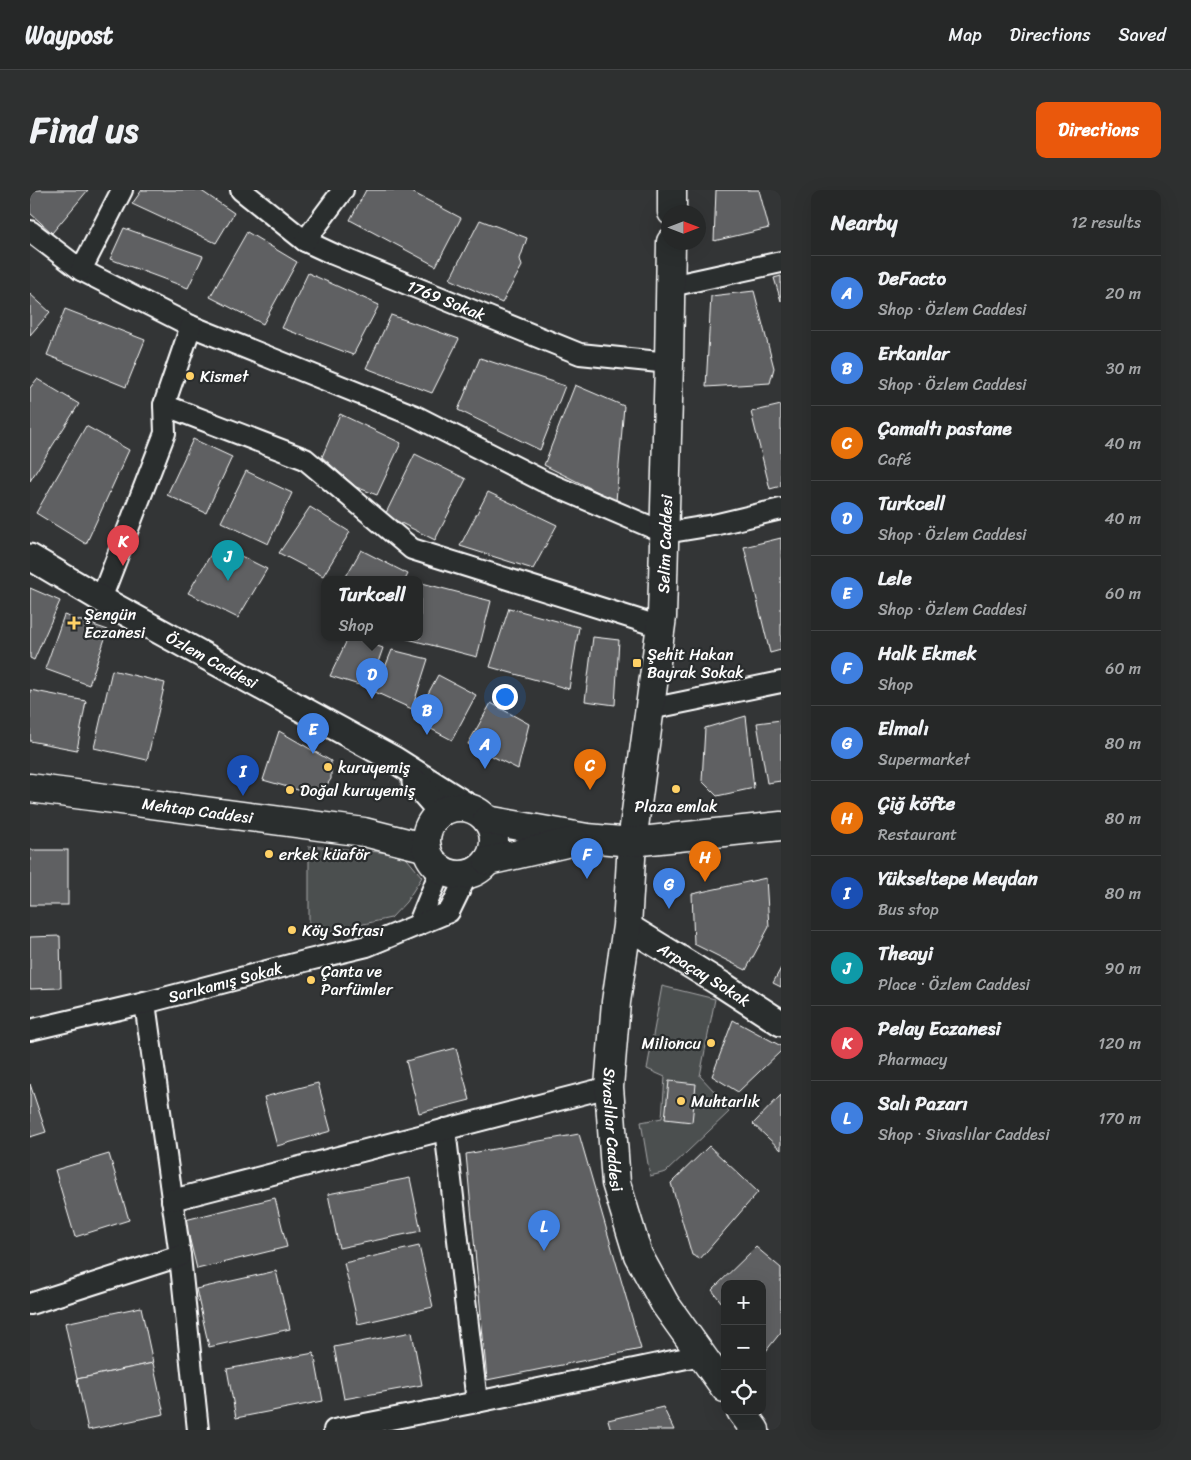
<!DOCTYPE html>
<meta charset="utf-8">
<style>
:root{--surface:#262828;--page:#2e3030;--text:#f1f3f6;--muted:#a4a6a8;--line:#424445;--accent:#ea580c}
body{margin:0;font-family:Sriracha,sans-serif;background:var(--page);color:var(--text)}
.controls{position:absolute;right:15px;bottom:15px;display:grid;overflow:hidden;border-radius:10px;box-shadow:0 5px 20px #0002}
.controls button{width:45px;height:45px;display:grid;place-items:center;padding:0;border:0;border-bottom:1px solid var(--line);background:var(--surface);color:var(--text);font:25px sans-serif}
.compass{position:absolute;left:631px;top:15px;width:45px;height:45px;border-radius:50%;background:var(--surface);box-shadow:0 5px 20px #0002;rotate:90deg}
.you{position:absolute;left:474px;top:506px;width:18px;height:18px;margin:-12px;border:4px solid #fff;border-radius:50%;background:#1a73e8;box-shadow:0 0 0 8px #1a73e833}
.badge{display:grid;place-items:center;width:32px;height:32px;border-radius:50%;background:var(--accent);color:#fff;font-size:16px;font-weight:700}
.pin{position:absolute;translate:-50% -41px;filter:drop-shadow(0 1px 2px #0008)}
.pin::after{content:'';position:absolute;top:26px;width:18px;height:15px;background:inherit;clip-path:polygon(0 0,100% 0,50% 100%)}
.popup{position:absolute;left:291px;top:386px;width:102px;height:65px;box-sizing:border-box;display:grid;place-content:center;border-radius:10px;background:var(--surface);filter:drop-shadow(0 1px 4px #0005);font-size:16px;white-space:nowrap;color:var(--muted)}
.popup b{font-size:19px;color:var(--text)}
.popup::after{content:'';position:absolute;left:50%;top:100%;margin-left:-10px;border:10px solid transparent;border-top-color:var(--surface)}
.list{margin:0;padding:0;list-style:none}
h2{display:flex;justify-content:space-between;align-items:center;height:65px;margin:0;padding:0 20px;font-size:21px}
h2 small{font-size:16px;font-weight:400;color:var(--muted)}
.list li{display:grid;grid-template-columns:32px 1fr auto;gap:15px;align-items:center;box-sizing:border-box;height:75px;padding:0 20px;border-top:1px solid var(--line)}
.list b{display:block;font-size:19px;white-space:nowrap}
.list p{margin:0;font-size:16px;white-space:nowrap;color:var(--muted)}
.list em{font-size:16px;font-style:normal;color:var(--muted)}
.icon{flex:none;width:28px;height:28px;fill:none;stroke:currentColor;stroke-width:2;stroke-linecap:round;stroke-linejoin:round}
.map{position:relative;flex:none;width:751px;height:1240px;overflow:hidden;border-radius:10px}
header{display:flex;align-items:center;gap:30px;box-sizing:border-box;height:70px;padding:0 25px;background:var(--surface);border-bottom:1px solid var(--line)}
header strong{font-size:24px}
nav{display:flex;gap:28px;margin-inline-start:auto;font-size:18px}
.intro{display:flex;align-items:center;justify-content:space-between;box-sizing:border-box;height:120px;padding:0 30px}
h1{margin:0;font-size:35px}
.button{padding:12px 22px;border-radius:10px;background:var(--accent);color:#fff;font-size:18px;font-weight:700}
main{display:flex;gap:30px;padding:0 30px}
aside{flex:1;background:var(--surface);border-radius:10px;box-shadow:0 5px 20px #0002}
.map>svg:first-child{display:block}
.green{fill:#4c4f50;stroke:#a6a7a8}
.building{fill:#5f6162;stroke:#fff}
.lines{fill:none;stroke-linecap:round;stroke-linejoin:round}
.minor-casing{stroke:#fff;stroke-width:24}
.tertiary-casing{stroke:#fff;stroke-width:29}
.secondary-casing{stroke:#fff;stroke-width:31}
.minor{stroke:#2a2d2e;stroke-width:20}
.tertiary{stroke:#2a2d2e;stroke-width:25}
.secondary{stroke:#2a2d2e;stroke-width:28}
.poi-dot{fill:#ffd166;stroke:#2a2d2e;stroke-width:2}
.labels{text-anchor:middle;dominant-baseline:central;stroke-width:4.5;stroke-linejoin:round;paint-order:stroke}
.street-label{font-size:16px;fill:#fff;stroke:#2a2d2e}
.poi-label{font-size:16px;fill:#fff;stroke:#2a2d2e;text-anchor:start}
</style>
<header>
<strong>Waypost</strong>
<nav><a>Map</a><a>Directions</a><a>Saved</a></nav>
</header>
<div class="intro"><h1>Find us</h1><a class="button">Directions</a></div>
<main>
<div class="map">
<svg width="751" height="1240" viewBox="0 0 751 1240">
<rect width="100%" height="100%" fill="#333536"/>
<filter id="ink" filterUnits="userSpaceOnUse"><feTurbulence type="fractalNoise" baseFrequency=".02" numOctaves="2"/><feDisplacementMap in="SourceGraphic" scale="10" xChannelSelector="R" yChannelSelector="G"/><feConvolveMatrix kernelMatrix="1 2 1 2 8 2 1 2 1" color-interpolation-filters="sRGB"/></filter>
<g filter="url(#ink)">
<!-- green -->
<g class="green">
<polygon points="279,656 373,664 392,687 376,712 361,728 279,746"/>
<polygon points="632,796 685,809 670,886 685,902 699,922 636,982 620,986 611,932 632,928 635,887 617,879"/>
</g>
<!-- building -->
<g class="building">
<polygon points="0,0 58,0 22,43 0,23"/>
<polygon points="112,0 170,0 204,23 186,53 102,14"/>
<polygon points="336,0 378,0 431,28 406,76 320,30"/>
<polygon points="686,0 729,0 739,38 684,51"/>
<polygon points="450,30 497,48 490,69 492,76 472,113 420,89"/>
<polygon points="94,38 173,66 158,98 80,69"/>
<polygon points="217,42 267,72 233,134 180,107"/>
<polygon points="278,83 349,115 323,165 252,138"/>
<polygon points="751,86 751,111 744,88"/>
<polygon points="724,101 744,178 740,193 676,197 681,106"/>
<polygon points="0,104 20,122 0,145"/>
<polygon points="35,119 115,150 96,197 17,165"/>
<polygon points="361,125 429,149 402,203 336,178"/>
<polygon points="450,168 535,196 510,260 428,220"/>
<polygon points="7,189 49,214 0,291 0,198"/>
<polygon points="545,195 594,216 586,311 514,275"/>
<polygon points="751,215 751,296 740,299 721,222"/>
<polygon points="310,224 371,253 347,305 326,297 292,267"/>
<polygon points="56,236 99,260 56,354 6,323"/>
<polygon points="163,249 202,267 176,323 137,305"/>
<polygon points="385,264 436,289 405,350 355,325"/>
<polygon points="216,281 262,303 238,354 191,332"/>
<polygon points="458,302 527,335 503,379 430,356"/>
<polygon points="280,317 320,342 293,386 249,363"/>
<polygon points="751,348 751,460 740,463 714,357"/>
<polygon points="187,354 237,379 208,428 158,403"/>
<polygon points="331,360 378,384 375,390 314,390"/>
<polygon points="392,393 461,411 447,467 374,448 390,448 390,400"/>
<polygon points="0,398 30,411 4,470 0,468"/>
<polygon points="479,418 549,437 539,499 460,477"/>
<polygon points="34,425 78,440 59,495 15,479"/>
<polygon points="563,447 589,450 585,515 555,511"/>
<polygon points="318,448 325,448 353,458 339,498 300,486"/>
<polygon points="362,460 398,469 382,519 345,502"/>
<polygon points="82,480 135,493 117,570 64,558"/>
<polygon points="408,485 446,505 422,550 384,530"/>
<polygon points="0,500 56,511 47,560 0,551"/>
<polygon points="461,513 499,534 488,579 438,554"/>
<polygon points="716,526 724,598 687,606 672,591 675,538"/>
<polygon points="751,530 751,591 737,593 727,533"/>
<polygon points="249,541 301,571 301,589 289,606 233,590"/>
<rect x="0" y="660" width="38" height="55"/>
<polygon points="736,688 739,737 716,780 664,754 662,704"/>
<polygon points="30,746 31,798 0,799 0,747"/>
<polygon points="751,778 751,797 743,793"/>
<polygon points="703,830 751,856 751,861 708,902 682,886"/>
<polygon points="426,858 440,910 389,923 376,871"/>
<polygon points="639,891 666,894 662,932 635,929"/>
<polygon points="288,893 301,941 247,956 234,907"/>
<polygon points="0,894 16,942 0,947"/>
<polygon points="751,905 751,960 723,934"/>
<polygon points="549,944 611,1159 457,1190 436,964"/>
<polygon points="679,956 728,1002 670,1069 662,1065 641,993"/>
<polygon points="79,964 99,1030 45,1047 25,980"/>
<polygon points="380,988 391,1041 309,1058 298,1004"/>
<polygon points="245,1008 257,1057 167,1079 155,1030"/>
<polygon points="389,1056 403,1117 328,1134 314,1073"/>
<polygon points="726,1057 751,1078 751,1142 732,1166 732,1094 695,1094 695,1117 682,1100"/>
<polygon points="246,1081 260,1139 179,1157 166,1099"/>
<polygon points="111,1117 123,1173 47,1189 35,1133"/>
<polygon points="382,1142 392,1195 314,1209 304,1157"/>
<polygon points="284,1163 293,1211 206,1228 197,1179"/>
<polygon points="123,1173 134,1224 58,1240 47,1189"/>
<polygon points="633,1217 644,1240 581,1240 578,1230"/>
</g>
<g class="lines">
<!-- minor casing -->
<g class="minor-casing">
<g id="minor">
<path id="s1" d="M211,0L275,51L303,64L550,164L639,173"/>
<polyline points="0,41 51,80 161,136 385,226 513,291 635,343 684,335 751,319"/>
<polyline points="275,51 313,0"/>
<polyline points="51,80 92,0"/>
<polyline points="641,96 751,72"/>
<polyline points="134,215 275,269 382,359 631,437"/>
<polyline points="71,409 135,243 134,215 161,136"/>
<polyline points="620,519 751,492"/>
<polyline points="388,735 411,679"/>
<polyline points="115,813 150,1066 168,1240"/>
<path id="s2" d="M0,840L115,813L275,771L337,756L419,722L437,685"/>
<polyline points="415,939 447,1212"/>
<polyline points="142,1010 579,897"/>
<polyline points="0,1114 150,1066"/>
<polyline points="304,1240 447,1212 671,1165"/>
</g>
</g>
<!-- tertiary casing -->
<g class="tertiary-casing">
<g id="tertiary">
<path id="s3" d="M0,367L71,409L365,570L450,624"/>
<polyline points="385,592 412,623"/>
<path id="s4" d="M597,736L691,794L751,833"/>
</g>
</g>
<!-- secondary casing -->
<g class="secondary-casing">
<g id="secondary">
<polyline points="642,22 642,0"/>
<path id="s5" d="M641,52L639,173L632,427L602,652L597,736L586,812L579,897L586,993L608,1065L635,1114L695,1198"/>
<path id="s6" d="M0,598L334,642L397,658"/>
<circle cx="430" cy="651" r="34"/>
<polyline points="457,630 557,648 602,652 751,636"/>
<polyline points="458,671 545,651"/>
<polyline points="711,1221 725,1240"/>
</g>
</g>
<!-- minor -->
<use href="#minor" class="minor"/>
<!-- tertiary -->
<use href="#tertiary" class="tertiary"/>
<!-- secondary -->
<use href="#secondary" class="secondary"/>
</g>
</g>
<!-- markers -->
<g class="poi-dot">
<circle cx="160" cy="186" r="5"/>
<path d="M41.5 425.5h5v5h5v5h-5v5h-5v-5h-5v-5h5z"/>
<rect x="602" y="468" width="10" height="10" rx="2.5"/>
<circle cx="298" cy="577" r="5"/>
<circle cx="646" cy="599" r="5"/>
<circle cx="260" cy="600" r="5"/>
<circle cx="239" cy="664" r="5"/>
<circle cx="262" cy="740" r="5"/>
<circle cx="281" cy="790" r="5"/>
<circle cx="681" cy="853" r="5"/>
<circle cx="651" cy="911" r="5"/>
</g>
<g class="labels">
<!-- street labels -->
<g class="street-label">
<text stroke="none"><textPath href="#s1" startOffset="235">1769 Sokak</textPath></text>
<text transform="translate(635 354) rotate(-88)">Selim Caddesi</text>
<text stroke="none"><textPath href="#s3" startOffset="209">Özlem Caddesi</textPath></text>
<text stroke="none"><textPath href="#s6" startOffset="169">Mehtap Caddesi</textPath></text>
<text stroke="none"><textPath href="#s4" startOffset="91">Arpaçay Sokak</textPath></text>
<text stroke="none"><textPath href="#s2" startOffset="201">Sarıkamış Sokak</textPath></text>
<text stroke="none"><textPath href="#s5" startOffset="891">Sivaslılar Caddesi</textPath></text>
</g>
<!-- poi labels -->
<g class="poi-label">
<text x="170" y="186">Kismet</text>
<text x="54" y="424">Şengün<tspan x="54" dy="18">Eczanesi</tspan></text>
<text x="617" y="464">Şehit Hakan<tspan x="617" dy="18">Bayrak Sokak</tspan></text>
<text x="308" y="577">kuruyemiş</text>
<text x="270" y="600">Doğal kuruyemiş</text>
<text x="646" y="616" text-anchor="middle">Plaza emlak</text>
<text x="249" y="664">erkek küaför</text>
<text x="272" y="740">Köy Sofrası</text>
<text x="291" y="781">Çanta ve<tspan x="291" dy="18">Parfümler</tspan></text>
<text x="671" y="853" text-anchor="end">Milioncu</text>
<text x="661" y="911">Muhtarlık</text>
</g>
</g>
</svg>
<div class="controls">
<button>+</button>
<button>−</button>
<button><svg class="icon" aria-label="locate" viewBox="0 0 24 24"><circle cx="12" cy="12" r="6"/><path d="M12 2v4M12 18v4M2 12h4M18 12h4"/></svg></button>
</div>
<svg class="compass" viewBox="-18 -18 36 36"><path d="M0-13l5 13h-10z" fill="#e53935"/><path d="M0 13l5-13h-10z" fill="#a4a6a8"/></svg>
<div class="you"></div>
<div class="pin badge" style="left:455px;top:579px;background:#3f7fe0">A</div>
<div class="pin badge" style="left:397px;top:545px;background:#3f7fe0">B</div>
<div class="pin badge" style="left:560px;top:600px;background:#e8710a">C</div>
<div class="pin badge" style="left:342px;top:509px;background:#3f7fe0">D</div>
<div class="popup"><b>Turkcell</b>Shop</div>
<div class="pin badge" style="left:283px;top:564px;background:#3f7fe0">E</div>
<div class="pin badge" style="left:557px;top:689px;background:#3f7fe0">F</div>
<div class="pin badge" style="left:639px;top:719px;background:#3f7fe0">G</div>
<div class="pin badge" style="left:675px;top:692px;background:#e8710a">H</div>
<div class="pin badge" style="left:213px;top:606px;background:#1a4fb4">I</div>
<div class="pin badge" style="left:198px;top:391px;background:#0f9aa8">J</div>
<div class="pin badge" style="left:93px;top:376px;background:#e0444e">K</div>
<div class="pin badge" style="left:514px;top:1061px;background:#3f7fe0">L</div>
</div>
<aside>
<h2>Nearby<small>12 results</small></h2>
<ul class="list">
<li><span class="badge" style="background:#3f7fe0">A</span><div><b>DeFacto</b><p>Shop · Özlem Caddesi</p></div><em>20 m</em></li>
<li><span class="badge" style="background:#3f7fe0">B</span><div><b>Erkanlar</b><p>Shop · Özlem Caddesi</p></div><em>30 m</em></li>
<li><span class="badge" style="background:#e8710a">C</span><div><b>Çamaltı pastane</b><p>Café</p></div><em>40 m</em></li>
<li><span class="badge" style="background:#3f7fe0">D</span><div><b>Turkcell</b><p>Shop · Özlem Caddesi</p></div><em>40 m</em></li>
<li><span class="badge" style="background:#3f7fe0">E</span><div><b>Lele</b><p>Shop · Özlem Caddesi</p></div><em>60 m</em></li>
<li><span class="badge" style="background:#3f7fe0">F</span><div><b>Halk Ekmek</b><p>Shop</p></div><em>60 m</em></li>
<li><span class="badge" style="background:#3f7fe0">G</span><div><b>Elmalı</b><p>Supermarket</p></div><em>80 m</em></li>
<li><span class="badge" style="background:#e8710a">H</span><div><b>Çiğ köfte</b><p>Restaurant</p></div><em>80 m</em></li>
<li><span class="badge" style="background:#1a4fb4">I</span><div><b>Yükseltepe Meydan</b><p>Bus stop</p></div><em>80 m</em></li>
<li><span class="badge" style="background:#0f9aa8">J</span><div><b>Theayi</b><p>Place · Özlem Caddesi</p></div><em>90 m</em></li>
<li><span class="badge" style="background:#e0444e">K</span><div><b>Pelay Eczanesi</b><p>Pharmacy</p></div><em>120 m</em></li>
<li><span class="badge" style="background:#3f7fe0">L</span><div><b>Salı Pazarı</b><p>Shop · Sivaslılar Caddesi</p></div><em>170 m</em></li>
</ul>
</aside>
</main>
